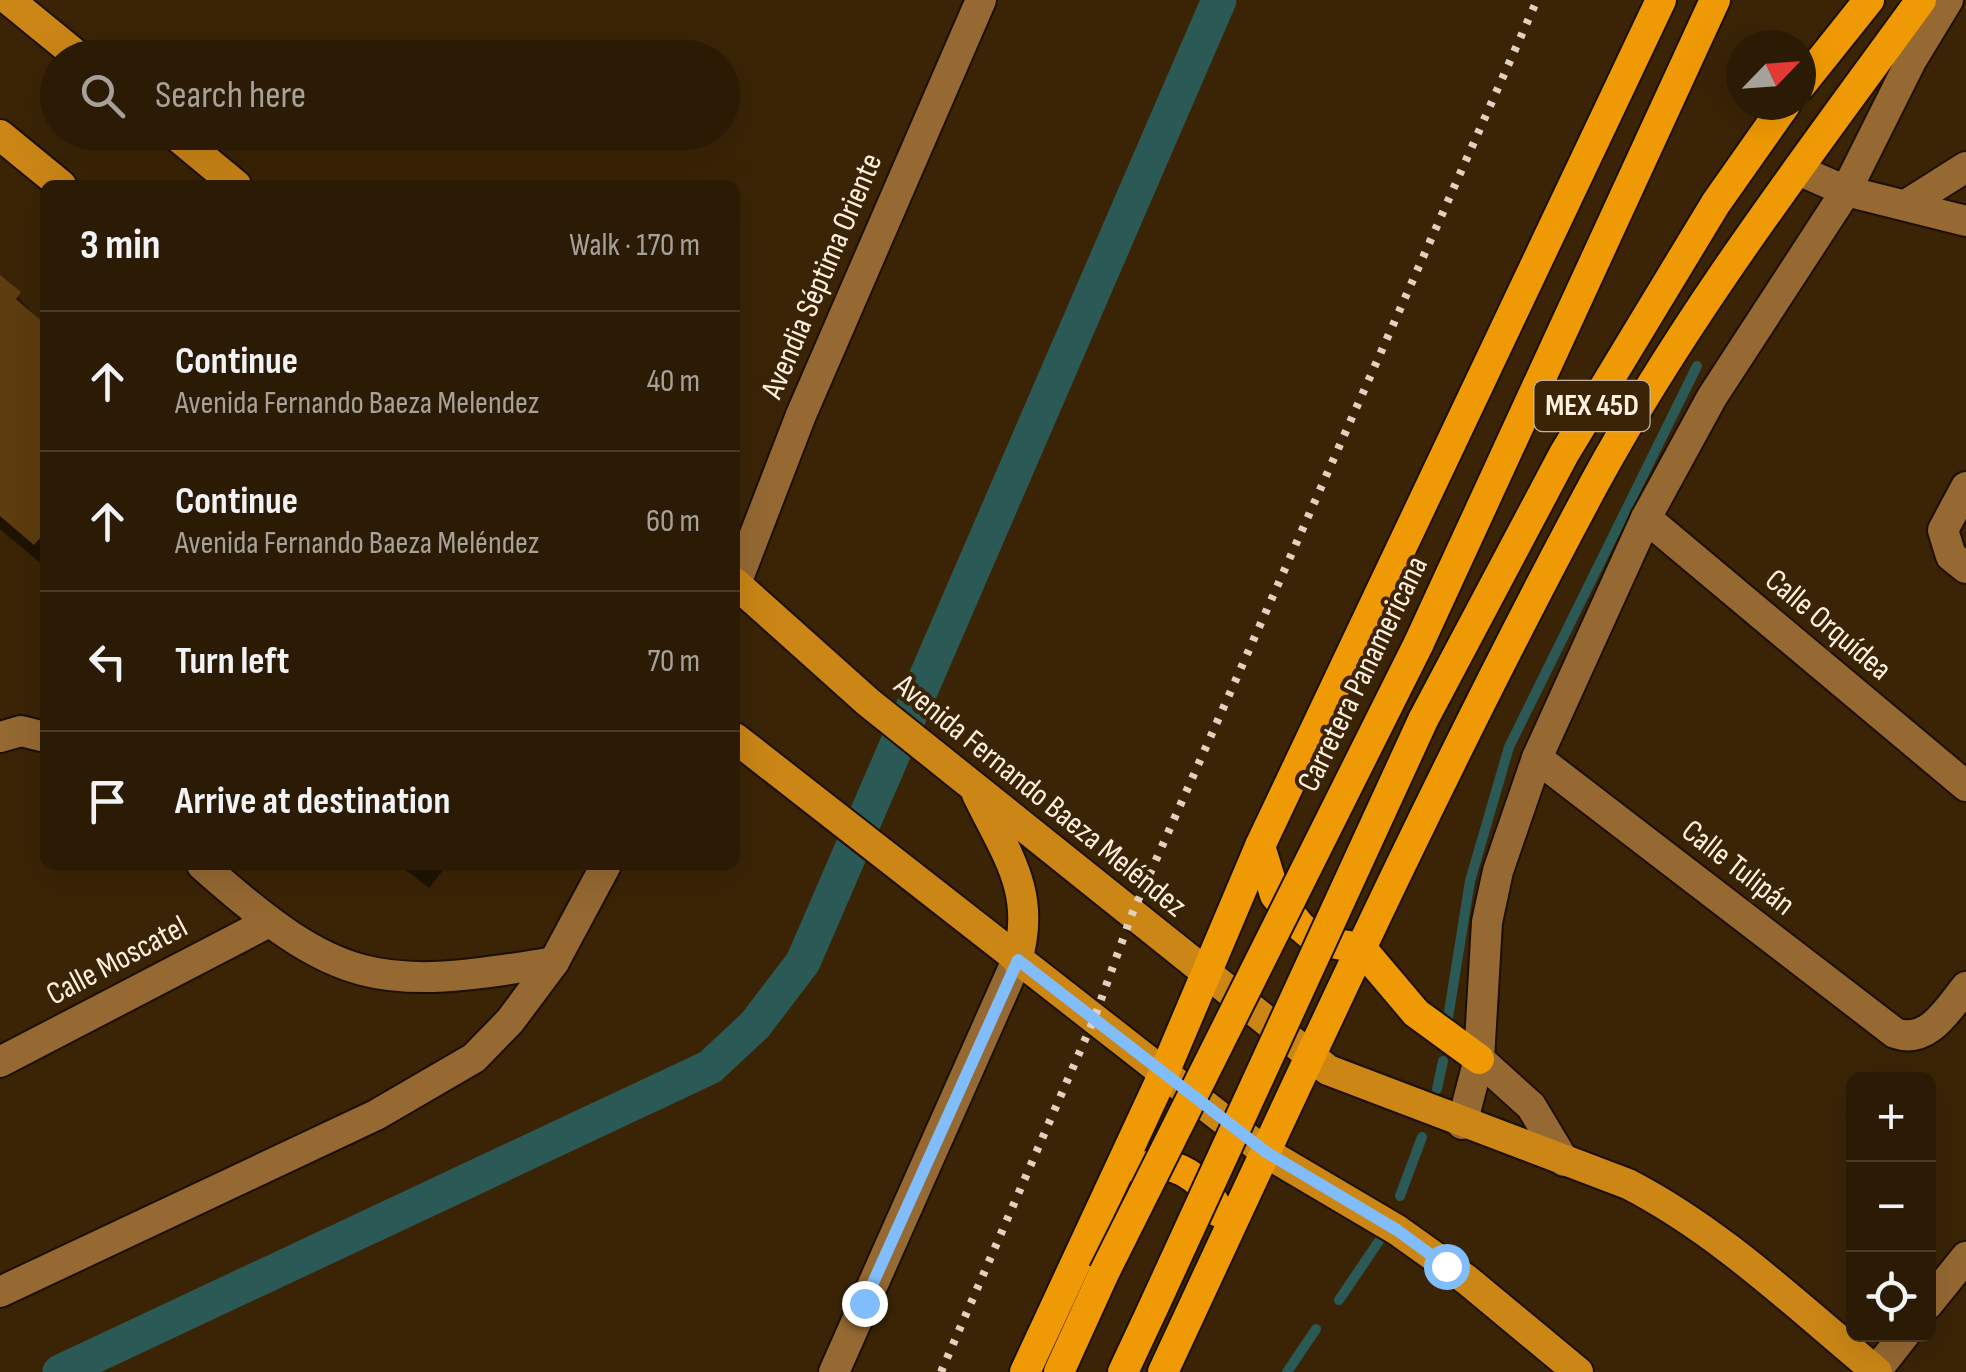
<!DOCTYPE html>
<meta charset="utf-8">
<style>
:root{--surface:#2c1b04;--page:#34240e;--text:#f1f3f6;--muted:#a6a19a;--line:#483926}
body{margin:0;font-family:"Sofia Sans Condensed",sans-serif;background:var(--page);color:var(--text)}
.controls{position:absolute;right:30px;bottom:30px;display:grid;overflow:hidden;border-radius:15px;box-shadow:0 10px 40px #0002}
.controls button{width:90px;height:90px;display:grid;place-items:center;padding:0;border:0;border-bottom:2px solid var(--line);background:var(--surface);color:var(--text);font:50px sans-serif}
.compass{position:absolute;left:1726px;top:30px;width:90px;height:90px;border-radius:50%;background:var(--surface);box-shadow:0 10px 40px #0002;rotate:65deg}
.stop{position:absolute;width:30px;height:30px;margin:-22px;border:8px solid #80bdfa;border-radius:50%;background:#fff}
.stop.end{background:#80bdfa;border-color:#fff;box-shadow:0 2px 10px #0008}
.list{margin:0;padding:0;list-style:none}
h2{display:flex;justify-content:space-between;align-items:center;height:130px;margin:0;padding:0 40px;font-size:42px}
h2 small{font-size:32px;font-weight:400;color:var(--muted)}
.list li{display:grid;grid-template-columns:65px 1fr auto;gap:30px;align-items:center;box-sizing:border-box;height:140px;padding:0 40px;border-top:2px solid var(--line)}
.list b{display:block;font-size:38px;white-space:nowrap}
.list p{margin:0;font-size:32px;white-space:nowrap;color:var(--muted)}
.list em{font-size:32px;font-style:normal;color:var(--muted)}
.icon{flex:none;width:55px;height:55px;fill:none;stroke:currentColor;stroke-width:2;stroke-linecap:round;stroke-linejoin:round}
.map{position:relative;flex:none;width:1966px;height:1372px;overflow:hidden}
.search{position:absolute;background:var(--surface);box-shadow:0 10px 40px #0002;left:40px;top:40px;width:700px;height:110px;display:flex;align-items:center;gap:25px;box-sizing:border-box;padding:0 35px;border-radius:55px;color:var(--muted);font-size:38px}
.panel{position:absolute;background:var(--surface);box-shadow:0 10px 40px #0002;left:40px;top:180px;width:700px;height:690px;border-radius:15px}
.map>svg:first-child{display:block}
.shadow{fill:#0007}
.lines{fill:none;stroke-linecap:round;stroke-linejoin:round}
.stream{stroke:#2b5956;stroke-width:10}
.canal{stroke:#2b5956;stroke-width:35}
.building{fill:#5e3d0e}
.minor-casing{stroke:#1d0f01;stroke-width:34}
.major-casing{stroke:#1d0f01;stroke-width:34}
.highway-casing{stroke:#1d0f01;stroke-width:34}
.minor{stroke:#966932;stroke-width:30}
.major{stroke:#cb8616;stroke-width:30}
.highway{stroke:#ef9904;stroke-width:30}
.rail{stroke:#e1d1be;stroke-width:8;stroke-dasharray:5 10;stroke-linecap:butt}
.highway-bridge-casing{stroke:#1d0f01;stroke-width:34;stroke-linecap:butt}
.highway-bridge{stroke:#ef9904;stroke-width:30}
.route{stroke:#80bdfa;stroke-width:12}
.labels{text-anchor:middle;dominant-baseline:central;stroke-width:8;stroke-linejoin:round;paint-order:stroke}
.shield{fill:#3b2406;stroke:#c4b39e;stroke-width:2.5}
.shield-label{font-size:30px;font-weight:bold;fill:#fff0df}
.street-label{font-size:32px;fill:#fff0df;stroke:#3b2406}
</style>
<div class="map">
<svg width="1966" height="1372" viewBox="0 0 1966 1372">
<rect width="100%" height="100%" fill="#3b2406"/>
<!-- shadow -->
<g class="shadow">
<polygon points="0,278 45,326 45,567 0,529"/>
<polygon points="399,865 447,865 429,888"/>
</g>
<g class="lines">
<!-- stream -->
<g class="stream">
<polyline points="1448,1018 1470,881 1509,747 1697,366"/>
<polyline points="1437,1089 1443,1061"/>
<polyline points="1400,1196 1422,1137"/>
<polyline points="1339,1300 1379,1241"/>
<polyline points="1287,1372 1316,1329"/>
</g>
<!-- canal -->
<polyline class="canal" points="60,1372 710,1067 755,1025 803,962 1219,0"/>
</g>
<!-- building -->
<polygon class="building" points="0,275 21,292 16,299 45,324 45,532 34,545 0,516"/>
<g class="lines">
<!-- minor casing -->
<g class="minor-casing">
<g id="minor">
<polyline points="1798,170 1846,191 1966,221"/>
<polyline points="1906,205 1966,167"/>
<polyline points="1966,487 1943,530 1951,556 1966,568"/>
<polyline points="1646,518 1966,786"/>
<polyline points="735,586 801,415 981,0"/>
<polyline points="0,737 21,731 45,737"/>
<path d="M1537,758L1895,1033C1928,1045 1948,1009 1966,987"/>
<path d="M202,865C338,986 378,992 554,962"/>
<polyline points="1479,1059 1531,1106 1564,1161"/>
<polyline points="0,1062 267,923"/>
<polyline points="1462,1124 1479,1059 1487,922 1498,871 1537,758 1646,518 1712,397 1846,191 1911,61 1948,0"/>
<polyline points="0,1292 376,1115 474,1058 510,1021 554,962 606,865"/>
<polyline points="1928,1304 1966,1257"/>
<polyline points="1876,1371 1905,1334"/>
<polyline points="834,1372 1017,960"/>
</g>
</g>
<!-- major casing -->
<g class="major-casing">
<g id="major">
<polyline points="9,0 80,58"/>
<polyline points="172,132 236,185"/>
<polyline points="0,135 61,185"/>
<path d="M735,583L868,702L1328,1070L1628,1184C1721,1232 1797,1306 1877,1372"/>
<polyline points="735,738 1265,1152 1397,1230 1467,1280 1578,1372"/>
<path d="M977,794C1006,854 1037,892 1017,960"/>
</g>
</g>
<!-- highway casing -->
<g class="highway-casing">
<g id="highway">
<polyline points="1801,85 1869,0"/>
<polyline points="1418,645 1715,0"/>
<polyline points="1423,720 1564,454 1716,203 1785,105"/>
<polyline points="1260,846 1275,895 1300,926 1318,941 1361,948 1416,1013 1479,1059"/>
<path d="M1138,1168C1176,1157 1203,1178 1219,1212"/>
<polyline points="1025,1372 1164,1073 1260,846 1661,0"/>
<polyline points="1059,1372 1104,1273"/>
<polyline points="1123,1372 1153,1308"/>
<path d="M1163,1372C1302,1074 1438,774 1594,484C1687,313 1807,157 1921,0"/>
</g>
</g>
<!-- minor -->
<use href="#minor" class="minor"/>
<!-- major -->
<use href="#major" class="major"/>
<!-- highway -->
<use href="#highway" class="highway"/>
<!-- rail -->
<polyline class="rail" points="941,1372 1094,1019 1132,914 1537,0"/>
<!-- highway-bridge casing -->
<g class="highway-bridge-casing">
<g id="highway-bridge">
<polyline points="1104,1273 1418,645"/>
<polyline points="1153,1308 1423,720"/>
</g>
</g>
<!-- highway-bridge -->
<use href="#highway-bridge" class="highway-bridge"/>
</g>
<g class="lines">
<!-- route -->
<polyline class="route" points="864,1303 1018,960 1266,1152 1397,1230 1446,1266"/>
</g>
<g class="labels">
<!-- shield labels -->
<rect class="shield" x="1534.5" y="381" width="115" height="50" rx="8"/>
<g class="shield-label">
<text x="1592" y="406">MEX 45D</text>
</g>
<!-- street labels -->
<g class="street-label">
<text transform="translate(822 276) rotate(-67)">Avendia Séptima Oriente</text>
<text transform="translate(1828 625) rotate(40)">Calle Orquídea</text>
<text transform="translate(1363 674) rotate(-64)">Carretera Panamericana</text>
<text transform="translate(1040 796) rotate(39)">Avenida Fernando Baeza Meléndez</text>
<text transform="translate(1738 868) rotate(38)">Calle Tulipán</text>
<text transform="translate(117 961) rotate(-28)">Calle Moscatel</text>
</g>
</g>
</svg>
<div class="controls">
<button>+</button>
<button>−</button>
<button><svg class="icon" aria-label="locate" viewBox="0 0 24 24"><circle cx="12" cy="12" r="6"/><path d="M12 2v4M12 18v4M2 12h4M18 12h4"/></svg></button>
</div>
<svg class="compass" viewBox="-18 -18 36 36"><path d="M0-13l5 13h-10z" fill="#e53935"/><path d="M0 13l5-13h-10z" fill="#a6a19a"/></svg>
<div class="stop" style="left:1446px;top:1266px"></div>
<div class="stop end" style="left:864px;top:1303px"></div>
<div class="search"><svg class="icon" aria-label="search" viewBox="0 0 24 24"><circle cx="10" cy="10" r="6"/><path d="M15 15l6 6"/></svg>Search here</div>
<section class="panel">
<h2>3 min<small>Walk · 170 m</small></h2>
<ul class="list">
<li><svg class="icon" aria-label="ahead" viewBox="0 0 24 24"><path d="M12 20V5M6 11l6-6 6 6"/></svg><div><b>Continue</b><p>Avenida Fernando Baeza Melendez</p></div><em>40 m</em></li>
<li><svg class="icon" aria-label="ahead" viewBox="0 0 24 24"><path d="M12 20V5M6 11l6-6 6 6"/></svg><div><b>Continue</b><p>Avenida Fernando Baeza Meléndez</p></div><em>60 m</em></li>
<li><svg class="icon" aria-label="left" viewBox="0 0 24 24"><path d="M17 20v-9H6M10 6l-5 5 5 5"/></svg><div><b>Turn left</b></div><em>70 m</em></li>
<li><svg class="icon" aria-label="arrive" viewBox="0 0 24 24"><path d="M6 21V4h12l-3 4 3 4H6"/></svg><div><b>Arrive at destination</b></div></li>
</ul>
</section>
</div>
